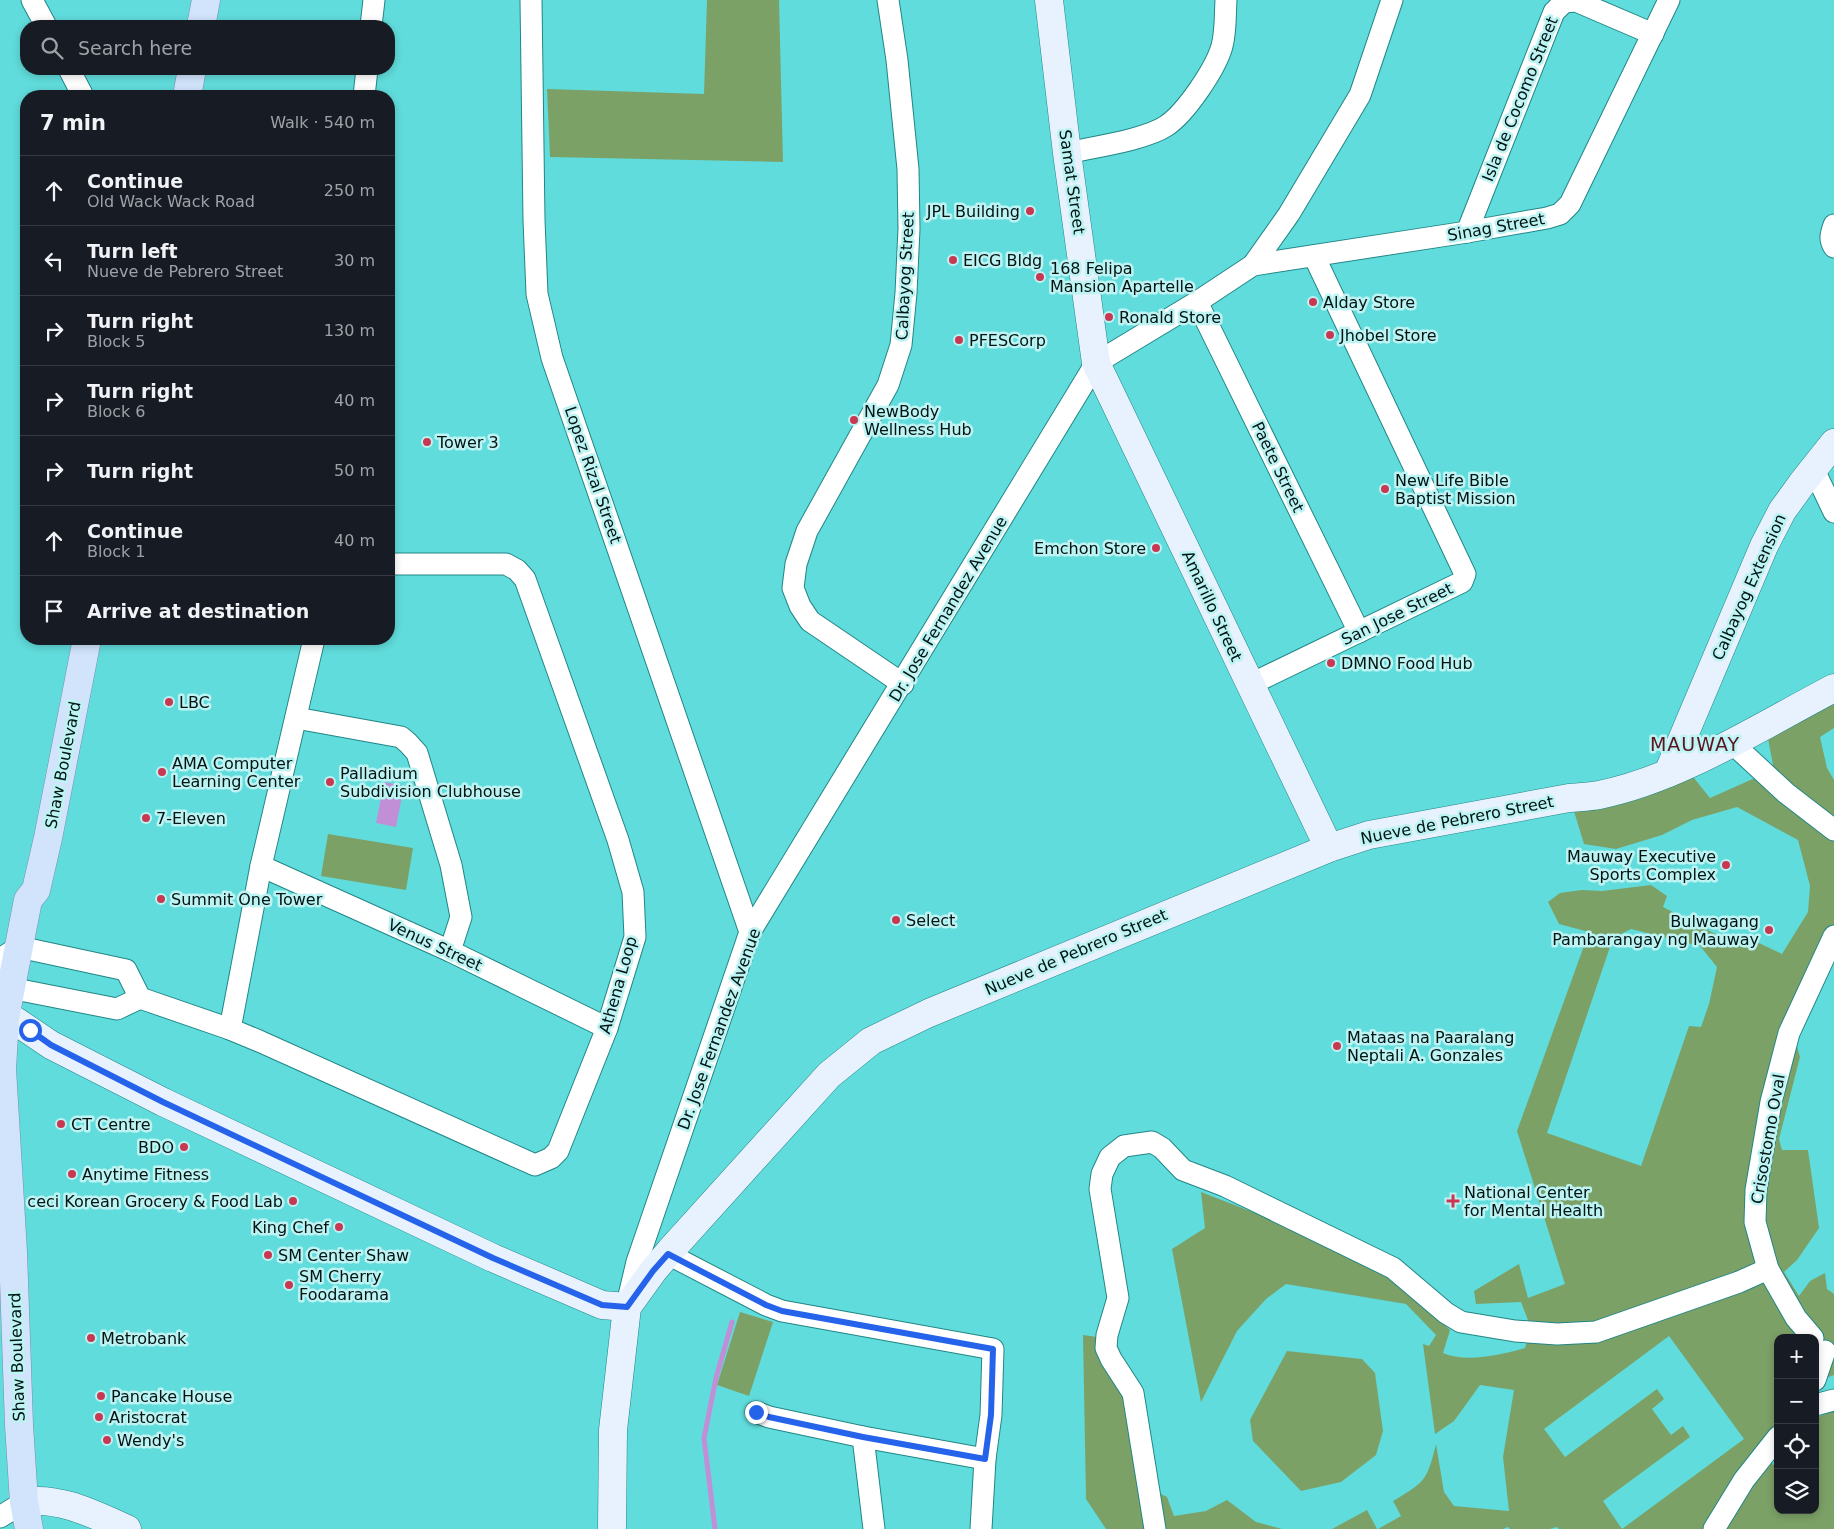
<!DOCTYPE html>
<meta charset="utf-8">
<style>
:root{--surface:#171b24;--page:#20242c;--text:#f1f3f6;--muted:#9ea1a6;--line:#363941}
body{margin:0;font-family:"DejaVu Sans",sans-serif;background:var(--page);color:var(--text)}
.controls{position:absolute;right:15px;bottom:15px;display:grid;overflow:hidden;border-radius:10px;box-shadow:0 2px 8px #0003}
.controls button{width:45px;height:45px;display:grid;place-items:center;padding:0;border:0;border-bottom:1px solid var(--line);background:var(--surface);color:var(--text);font:25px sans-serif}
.stop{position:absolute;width:15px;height:15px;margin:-11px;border:4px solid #2563eb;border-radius:50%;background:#fff}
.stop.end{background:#2563eb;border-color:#fff;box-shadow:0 1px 5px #0008}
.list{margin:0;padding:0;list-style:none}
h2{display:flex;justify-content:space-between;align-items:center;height:65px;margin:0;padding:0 20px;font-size:21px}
h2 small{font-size:16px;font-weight:400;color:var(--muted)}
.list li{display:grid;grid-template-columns:32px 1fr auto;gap:15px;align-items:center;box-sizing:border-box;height:70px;padding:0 20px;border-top:1px solid var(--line)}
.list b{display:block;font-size:19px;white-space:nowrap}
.list p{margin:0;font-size:16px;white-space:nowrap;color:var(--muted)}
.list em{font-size:16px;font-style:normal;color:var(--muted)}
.icon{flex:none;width:28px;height:28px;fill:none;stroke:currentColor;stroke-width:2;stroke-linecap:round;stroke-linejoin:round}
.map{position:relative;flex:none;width:1834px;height:1529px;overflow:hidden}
.search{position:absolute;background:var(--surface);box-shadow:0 2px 8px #0003;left:20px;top:20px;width:375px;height:55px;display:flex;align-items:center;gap:12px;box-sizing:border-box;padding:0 18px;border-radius:20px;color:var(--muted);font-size:19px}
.panel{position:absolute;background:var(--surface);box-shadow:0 2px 8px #0003;left:20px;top:90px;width:375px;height:555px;border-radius:20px}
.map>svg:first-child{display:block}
.green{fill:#7ca167;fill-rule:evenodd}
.water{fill:#c08fd6}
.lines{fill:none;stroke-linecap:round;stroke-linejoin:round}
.stream{stroke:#c08fd6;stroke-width:5}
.street-casing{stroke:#228686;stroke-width:23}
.secondary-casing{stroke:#228686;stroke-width:29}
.primary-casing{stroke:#7490aa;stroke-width:29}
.street{stroke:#fff;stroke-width:21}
.secondary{stroke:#e8f2fe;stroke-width:28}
.primary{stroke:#d1e4fc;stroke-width:28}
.route{stroke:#2563eb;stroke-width:6}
.poi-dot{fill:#c83852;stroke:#bdf3f2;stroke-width:2}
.labels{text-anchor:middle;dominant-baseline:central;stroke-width:5;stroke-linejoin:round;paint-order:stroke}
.street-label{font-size:16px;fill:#001414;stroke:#bdf3f2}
.poi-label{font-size:16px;fill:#001414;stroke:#bdf3f2;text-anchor:start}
.quarter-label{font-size:19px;letter-spacing:1px;fill:#5a1521;stroke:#bdf3f2}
</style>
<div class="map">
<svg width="1834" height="1529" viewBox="0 0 1834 1529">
<rect width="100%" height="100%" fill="#61dcdc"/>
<!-- green -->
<g class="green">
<polygon points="707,0 779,0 783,162 550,157 547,89 704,94"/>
<path d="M1834,701V728L1820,737L1827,768L1834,780V928L1788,1014L1800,1057L1779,1139L1782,1150H1808L1819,1228L1797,1260L1784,1272L1799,1296L1810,1281L1825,1273L1827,1289L1834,1294V1375L1815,1382V1338H1778V1417L1773,1429L1755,1448L1774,1465L1778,1460V1510H1815V1420L1820,1416L1834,1411V1529H1559L1557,1527L1550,1529H1510L1508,1527L1503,1529H1378L1401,1516L1393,1501C1425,1482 1427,1481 1436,1444L1444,1492L1454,1506L1509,1511L1503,1457L1514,1390L1480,1385L1454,1421L1435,1434L1423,1344L1429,1346L1436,1335L1406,1304L1286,1284L1266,1299L1237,1331L1201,1402L1172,1249L1205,1228L1201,1192L1291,1227L1399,1281L1450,1330L1443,1353C1466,1363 1501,1355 1525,1348L1531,1328L1521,1302L1476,1304L1474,1291L1519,1264L1528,1298L1565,1284L1517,1131L1589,932L1559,924L1548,902L1560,893L1582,890L1602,891L1651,885L1667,896L1663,907L1733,943L1742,935L1782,954L1808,912L1810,886L1798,840L1737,807L1692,820L1662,835L1616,849L1584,844L1573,808L1686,768L1710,798L1757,777L1773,765L1767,733ZM1631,929L1700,946L1717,967L1709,1004L1701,1027L1689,1026L1641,1166L1547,1133L1613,938ZM1669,1336L1744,1439L1622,1529L1603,1501L1690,1437L1683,1426L1671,1435L1652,1409L1664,1399L1657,1389L1565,1457L1544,1429Z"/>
<polygon points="328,834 413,848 406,890 321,876"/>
<polygon points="740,1312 773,1322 749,1396 717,1385"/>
<polygon points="1083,1335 1097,1337 1128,1393 1155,1491 1167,1497 1174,1516 1206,1511 1227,1500 1256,1522 1282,1529 1106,1529 1086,1499"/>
<polygon points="1287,1351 1362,1359 1375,1373 1383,1431 1376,1455 1341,1482 1301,1491 1253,1441 1250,1420"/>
<polygon points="1367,1510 1377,1529 1332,1529"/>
</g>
<!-- water -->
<polygon class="water" points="384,782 404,786 396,827 376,823"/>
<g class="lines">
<!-- stream -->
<polyline class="stream" points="715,1529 704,1438 716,1378 732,1322"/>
<!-- street casing -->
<g class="street-casing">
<g id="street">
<polyline points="32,0 46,26"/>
<polyline points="531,0 534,220 537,294 552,358 750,932"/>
<polyline points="888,0 897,60 908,169 909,229 906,293 901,345 888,385 807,531 796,564 793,588 800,606 810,621 903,684"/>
<polyline points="371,26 374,0"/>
<polyline points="69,69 83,96"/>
<polyline points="364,96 367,69"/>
<path d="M1067,153C1093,147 1145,140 1166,126C1186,113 1216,68 1222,46C1226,31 1225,15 1226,0"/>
<path d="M1834,225C1831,234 1829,239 1834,247"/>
<polyline points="1467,232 1554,12 1564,2 1576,1 1653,34"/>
<polyline points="1253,265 1467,232 1547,218 1560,214 1570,204 1669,0"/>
<polyline points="1197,302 1359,632"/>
<polyline points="1813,468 1834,512"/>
<polyline points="1249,685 1462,582 1465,574 1314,256"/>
<polyline points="296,718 401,737 408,743 417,753 451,865 461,917 450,951"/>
<polyline points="1732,743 1786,793 1834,830"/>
<polyline points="261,866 450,951 607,1028"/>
<polyline points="0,959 19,947 126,970 140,998"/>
<polyline points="1,978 10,988 117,1009 140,998 230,1029 259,1041 535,1165 551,1158 558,1151 607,1028 635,937 633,892 618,840 525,579 517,570 506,564 389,564"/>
<polyline points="230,1029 261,866 314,639"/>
<polyline points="668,1254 766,1305 782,1311 993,1349 991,1415 985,1459 981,1529"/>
<polyline points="628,1300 637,1262 750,932 1096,363 1197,302 1253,265 1289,214 1360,95 1392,0"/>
<polyline points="1813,1338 1796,1318 1768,1269 1755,1222 1756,1190 1771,1102 1789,1033 1834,936"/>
<polyline points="1815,1380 1825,1351"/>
<polyline points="1815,1405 1834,1400"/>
<polyline points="756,1412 769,1417 863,1437 874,1529"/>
<polyline points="863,1437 985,1459"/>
<polyline points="0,1517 24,1502"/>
<polyline points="1155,1529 1133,1393 1111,1359 1106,1348 1107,1335 1118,1298 1100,1189 1102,1174 1110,1157 1124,1146 1152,1142 1162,1148 1183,1170 1225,1186 1393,1268 1446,1313 1461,1322 1515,1331 1557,1334 1596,1332 1739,1282 1768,1269"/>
<polyline points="1714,1529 1744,1480 1778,1437"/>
</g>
</g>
<!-- secondary casing -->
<g class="secondary-casing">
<g id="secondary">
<polyline points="1049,0 1067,153 1096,363 1329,848"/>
<polyline points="1668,773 1764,546 1782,511 1803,482 1834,443"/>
<polyline points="0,1020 8,1018 14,1020 51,1045 163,1102 493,1258 602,1305 627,1307"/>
<path d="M24,1502C60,1496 95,1515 127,1529"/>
<path d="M612,1529L613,1430L627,1307L653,1271L670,1251L829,1075L871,1041L929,1013L1329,848L1369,835L1569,798C1579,797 1589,797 1599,795C1679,779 1761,726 1834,688"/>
</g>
</g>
<!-- primary casing -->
<g class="primary-casing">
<g id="primary">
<polyline points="201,26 206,0"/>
<polyline points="187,96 192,69"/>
<polyline points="29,1529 24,1502 19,1425 13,1252 2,1069 5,1018 28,900 36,890 48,838 87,639"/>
</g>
</g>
<!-- street -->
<use href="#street" class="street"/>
<!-- secondary -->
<use href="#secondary" class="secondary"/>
<!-- primary -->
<use href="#primary" class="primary"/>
</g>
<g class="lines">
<!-- route -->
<polyline class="route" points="30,1030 51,1045 163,1102 493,1258 602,1305 627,1307 653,1271 668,1254 766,1305 782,1311 993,1349 991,1415 985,1459 863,1437 769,1417 756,1412"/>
</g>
<!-- markers -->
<g class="poi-dot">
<circle cx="1030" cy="211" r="5"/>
<circle cx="953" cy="260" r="5"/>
<circle cx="1040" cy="277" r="5"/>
<circle cx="1313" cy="302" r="5"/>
<circle cx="1109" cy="317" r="5"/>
<circle cx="1330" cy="335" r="5"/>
<circle cx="959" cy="340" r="5"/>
<circle cx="854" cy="420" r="5"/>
<circle cx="427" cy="442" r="5"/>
<circle cx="1385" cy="489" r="5"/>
<circle cx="1156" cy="548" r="5"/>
<circle cx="1331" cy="663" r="5"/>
<circle cx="169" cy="702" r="5"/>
<circle cx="162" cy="772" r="5"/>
<circle cx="330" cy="782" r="5"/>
<circle cx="146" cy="818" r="5"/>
<circle cx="1726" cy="865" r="5"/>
<circle cx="161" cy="899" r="5"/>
<circle cx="896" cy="920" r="5"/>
<circle cx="1769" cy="930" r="5"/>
<circle cx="1337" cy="1046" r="5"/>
<circle cx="61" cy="1124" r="5"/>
<circle cx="184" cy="1147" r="5"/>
<circle cx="72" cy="1174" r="5"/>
<circle cx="293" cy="1201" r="5"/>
<path d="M1450.5 1193.5h5v5h5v5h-5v5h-5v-5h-5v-5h5z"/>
<circle cx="339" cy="1227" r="5"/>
<circle cx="268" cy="1255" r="5"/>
<circle cx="289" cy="1285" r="5"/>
<circle cx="91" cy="1338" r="5"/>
<circle cx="101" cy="1396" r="5"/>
<circle cx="99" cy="1417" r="5"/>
<circle cx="107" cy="1440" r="5"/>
</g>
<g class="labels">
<!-- street labels -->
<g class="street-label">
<text transform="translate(1520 99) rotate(-68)">Isla de Cocomo Street</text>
<text transform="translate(1072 182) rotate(82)">Samat Street</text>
<text transform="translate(1496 227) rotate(-10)">Sinag Street</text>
<text transform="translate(905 276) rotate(-87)">Calbayog Street</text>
<text transform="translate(1278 467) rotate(64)">Paete Street</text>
<text transform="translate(593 475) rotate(71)">Lopez Rizal Street</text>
<text transform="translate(1749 587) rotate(-66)">Calbayog Extension</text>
<text transform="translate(1212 606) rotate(65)">Amarillo Street</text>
<text transform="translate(948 609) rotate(-59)">Dr. Jose Fernandez Avenue</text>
<text transform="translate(1397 614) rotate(-26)">San Jose Street</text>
<text transform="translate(63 765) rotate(-79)">Shaw Boulevard</text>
<text transform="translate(1457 820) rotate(-11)">Nueve de Pebrero Street</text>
<text transform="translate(435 945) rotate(25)">Venus Street</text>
<text transform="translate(1076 952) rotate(-23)">Nueve de Pebrero Street</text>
<text transform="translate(618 985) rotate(-74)">Athena Loop</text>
<text transform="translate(719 1029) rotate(-70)">Dr. Jose Fernandez Avenue</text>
<text transform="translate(1768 1139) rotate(-80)">Crisostomo Oval</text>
<text transform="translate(17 1357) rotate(-92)">Shaw Boulevard</text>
</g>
<!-- poi labels -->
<g class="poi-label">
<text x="1020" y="211" text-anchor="end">JPL Building</text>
<text x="963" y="260">EICG Bldg</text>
<text x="1050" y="268">168 Felipa<tspan x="1050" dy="18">Mansion Apartelle</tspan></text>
<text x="1323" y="302">Alday Store</text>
<text x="1119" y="317">Ronald Store</text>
<text x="1340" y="335">Jhobel Store</text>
<text x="969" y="340">PFESCorp</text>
<text x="864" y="411">NewBody<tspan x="864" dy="18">Wellness Hub</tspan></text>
<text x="437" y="442">Tower 3</text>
<text x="1395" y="480">New Life Bible<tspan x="1395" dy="18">Baptist Mission</tspan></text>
<text x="1146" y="548" text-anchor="end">Emchon Store</text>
<text x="1341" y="663">DMNO Food Hub</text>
<text x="179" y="702">LBC</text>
<text x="172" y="763">AMA Computer<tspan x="172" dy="18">Learning Center</tspan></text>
<text x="340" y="773">Palladium<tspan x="340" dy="18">Subdivision Clubhouse</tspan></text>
<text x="156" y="818">7-Eleven</text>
<text x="1716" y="856" text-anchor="end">Mauway Executive<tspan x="1716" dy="18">Sports Complex</tspan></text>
<text x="171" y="899">Summit One Tower</text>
<text x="906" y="920">Select</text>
<text x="1759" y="921" text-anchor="end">Bulwagang<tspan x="1759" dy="18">Pambarangay ng Mauway</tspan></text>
<text x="1347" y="1037">Mataas na Paaralang<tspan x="1347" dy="18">Neptali A. Gonzales</tspan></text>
<text x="71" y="1124">CT Centre</text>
<text x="174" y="1147" text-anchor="end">BDO</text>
<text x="82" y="1174">Anytime Fitness</text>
<text x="1464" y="1192">National Center<tspan x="1464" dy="18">for Mental Health</tspan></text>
<text x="283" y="1201" text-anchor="end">ceci Korean Grocery &amp; Food Lab</text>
<text x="329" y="1227" text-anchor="end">King Chef</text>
<text x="278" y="1255">SM Center Shaw</text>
<text x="299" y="1276">SM Cherry<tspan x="299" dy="18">Foodarama</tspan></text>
<text x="101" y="1338">Metrobank</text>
<text x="111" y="1396">Pancake House</text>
<text x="109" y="1417">Aristocrat</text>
<text x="117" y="1440">Wendy's</text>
</g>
<!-- quarter labels -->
<g class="quarter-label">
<text x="1695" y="744">MAUWAY</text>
</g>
</g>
</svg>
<div class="controls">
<button>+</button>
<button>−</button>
<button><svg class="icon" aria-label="locate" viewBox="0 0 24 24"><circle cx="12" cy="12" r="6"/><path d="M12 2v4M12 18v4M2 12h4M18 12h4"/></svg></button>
<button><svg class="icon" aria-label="layers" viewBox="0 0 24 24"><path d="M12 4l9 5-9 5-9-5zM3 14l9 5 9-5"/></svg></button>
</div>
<div class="stop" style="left:30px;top:1030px"></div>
<div class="stop end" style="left:756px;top:1412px"></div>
<div class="search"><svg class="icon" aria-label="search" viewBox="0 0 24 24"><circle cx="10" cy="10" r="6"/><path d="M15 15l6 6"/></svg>Search here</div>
<section class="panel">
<h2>7 min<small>Walk · 540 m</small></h2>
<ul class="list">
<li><svg class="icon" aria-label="ahead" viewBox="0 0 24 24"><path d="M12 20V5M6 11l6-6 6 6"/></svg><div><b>Continue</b><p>Old Wack Wack Road</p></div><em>250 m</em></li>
<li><svg class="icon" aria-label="left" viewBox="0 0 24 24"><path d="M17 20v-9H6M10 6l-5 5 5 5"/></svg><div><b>Turn left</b><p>Nueve de Pebrero Street</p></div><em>30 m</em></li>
<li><svg class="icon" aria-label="right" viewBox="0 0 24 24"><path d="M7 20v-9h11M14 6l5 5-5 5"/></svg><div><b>Turn right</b><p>Block 5</p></div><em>130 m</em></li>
<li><svg class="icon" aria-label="right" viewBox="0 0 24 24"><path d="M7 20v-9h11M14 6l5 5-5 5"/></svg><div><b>Turn right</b><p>Block 6</p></div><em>40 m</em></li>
<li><svg class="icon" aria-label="right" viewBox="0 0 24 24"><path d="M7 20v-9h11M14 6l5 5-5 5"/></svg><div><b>Turn right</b></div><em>50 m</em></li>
<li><svg class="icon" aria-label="ahead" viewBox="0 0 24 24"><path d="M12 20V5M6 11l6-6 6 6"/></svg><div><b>Continue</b><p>Block 1</p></div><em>40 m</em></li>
<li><svg class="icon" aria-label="arrive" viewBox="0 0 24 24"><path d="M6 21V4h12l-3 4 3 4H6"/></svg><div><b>Arrive at destination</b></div></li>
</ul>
</section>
</div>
